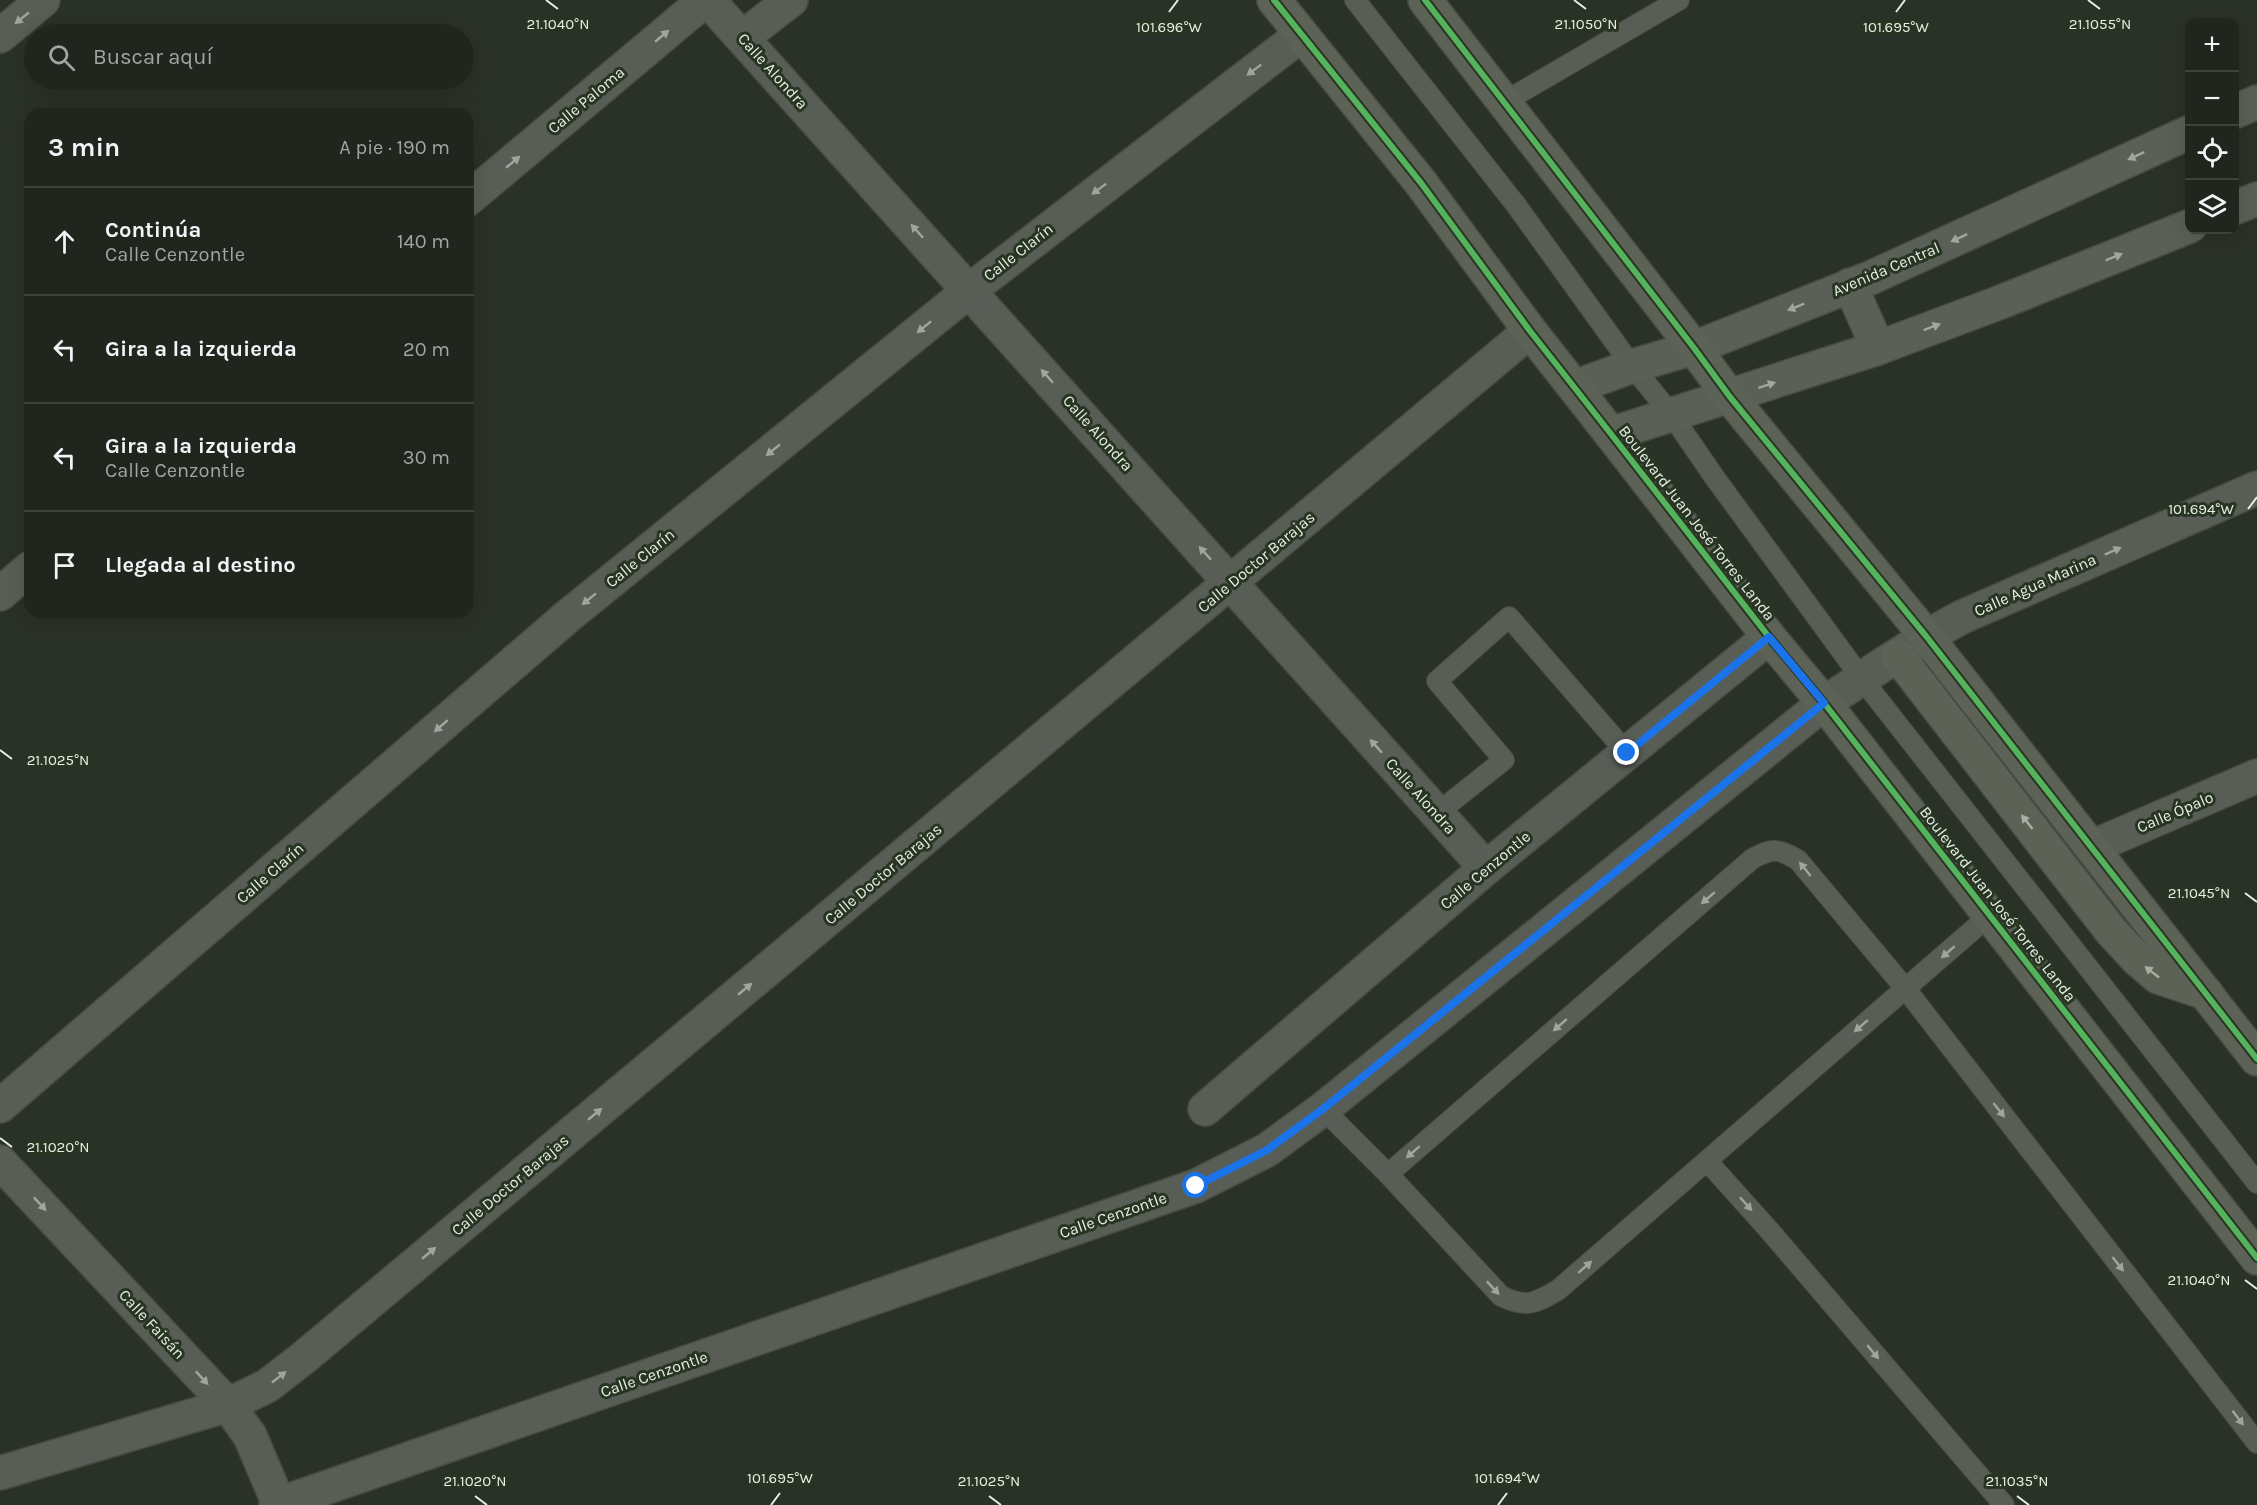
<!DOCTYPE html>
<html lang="es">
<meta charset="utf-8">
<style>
:root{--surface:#20251d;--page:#2d312a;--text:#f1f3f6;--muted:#a2a5a4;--line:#3d423b}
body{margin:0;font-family:Karla,sans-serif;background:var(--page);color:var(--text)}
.controls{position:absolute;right:18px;top:18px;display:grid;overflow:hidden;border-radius:12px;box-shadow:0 6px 24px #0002}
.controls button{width:54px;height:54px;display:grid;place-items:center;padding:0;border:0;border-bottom:2px solid var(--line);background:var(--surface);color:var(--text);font:30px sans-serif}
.stop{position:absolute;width:18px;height:18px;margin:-14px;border:4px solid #1a73e8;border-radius:50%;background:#fff}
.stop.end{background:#1a73e8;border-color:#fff;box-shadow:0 2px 6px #0008}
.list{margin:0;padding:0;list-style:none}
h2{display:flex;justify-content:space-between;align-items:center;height:78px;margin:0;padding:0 24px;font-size:26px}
h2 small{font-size:20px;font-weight:400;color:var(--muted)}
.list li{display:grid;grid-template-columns:39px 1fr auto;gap:18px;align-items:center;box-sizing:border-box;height:108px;padding:0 24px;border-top:2px solid var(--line)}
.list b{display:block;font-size:22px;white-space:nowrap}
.list p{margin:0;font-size:20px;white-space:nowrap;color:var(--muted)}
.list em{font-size:20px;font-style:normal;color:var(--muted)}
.icon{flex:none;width:33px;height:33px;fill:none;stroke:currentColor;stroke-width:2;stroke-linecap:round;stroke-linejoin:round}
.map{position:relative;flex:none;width:2257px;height:1505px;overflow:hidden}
.search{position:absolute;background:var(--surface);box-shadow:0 6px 24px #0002;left:24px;top:24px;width:450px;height:66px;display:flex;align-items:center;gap:15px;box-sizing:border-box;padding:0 21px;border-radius:33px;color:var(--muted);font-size:22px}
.panel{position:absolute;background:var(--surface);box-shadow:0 6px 24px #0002;left:24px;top:108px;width:450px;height:510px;border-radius:18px}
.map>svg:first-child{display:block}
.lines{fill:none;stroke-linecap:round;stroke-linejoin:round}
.lane-casing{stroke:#454c43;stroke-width:22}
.street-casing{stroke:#454c43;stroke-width:36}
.secondary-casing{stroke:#454c43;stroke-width:36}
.primary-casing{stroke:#454c43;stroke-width:36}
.lane{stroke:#585e56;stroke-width:20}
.street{stroke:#585e56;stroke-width:33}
.secondary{stroke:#5a6057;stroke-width:33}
.primary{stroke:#5d6256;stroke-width:33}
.cycleway-casing{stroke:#283523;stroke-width:10}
.cycleway{stroke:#56b35d;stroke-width:6}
.oneway{fill:#9fa69d}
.oneway2{fill:#a0a89e}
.oneway3{fill:#a8b0a4}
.route{stroke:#1a73e8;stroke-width:8}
.ticks{fill:none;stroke:#e6efe4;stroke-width:2}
.labels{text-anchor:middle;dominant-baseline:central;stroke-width:6;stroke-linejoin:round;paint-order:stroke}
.street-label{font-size:16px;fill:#e6efe4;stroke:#283523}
.ticks-label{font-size:15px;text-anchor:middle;fill:#e6efe4;stroke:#283523;stroke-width:6;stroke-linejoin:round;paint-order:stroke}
</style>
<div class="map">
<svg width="2257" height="1505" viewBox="0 0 2257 1505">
<rect width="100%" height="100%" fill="#2a3127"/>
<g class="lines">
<!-- lane casing -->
<g class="lane-casing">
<g id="lane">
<polyline points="1355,0 1516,205 1632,366 1671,414 1715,478 1862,679 2257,1183"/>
<polyline points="1504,102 1679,0"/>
<polyline points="1436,814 1504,760 1437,681 1509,617 1627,753"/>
<path d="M1323,1109L1388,1174L1501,1296C1526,1308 1534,1304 1558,1290L1990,915"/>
<polyline points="1707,1161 1769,1230 2004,1505"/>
<path d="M1388,1174L1752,859C1772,848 1778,848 1798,860L1905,988L2257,1443"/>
</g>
</g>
<!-- street casing -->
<g class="street-casing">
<g id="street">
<polyline points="708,0 1486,868"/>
<polyline points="0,36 43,0"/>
<polyline points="743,37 791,0"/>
<polyline points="468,199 705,0"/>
<polyline points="0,594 30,568"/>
<polyline points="2092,847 2257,776"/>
<polyline points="0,1106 568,616 970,290 1301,35"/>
<polyline points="1205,1109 1486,868 1769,637"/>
<polyline points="0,1162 228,1405 250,1436 279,1504"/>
<polyline points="0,1473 228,1405 267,1386 302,1359 1530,331"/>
<path d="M276,1505L1196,1186L1267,1150L1323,1109L1824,703C1870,674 1914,642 1962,617L2257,488"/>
</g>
</g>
<!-- secondary casing -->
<g class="secondary-casing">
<g id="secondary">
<polyline points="2234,112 2257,102"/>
<polyline points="2234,208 2257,199"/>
<polyline points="1850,285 1878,348"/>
<polyline points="1575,387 1632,366 1694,348 1870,278 2190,132"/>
<polyline points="1611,434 1878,348 2001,302 2190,226"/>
</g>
</g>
<!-- primary casing -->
<g class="primary-casing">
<g id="primary">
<polyline points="1274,0 1421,183 1530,331 1611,434 1769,637 1824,703 2257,1258"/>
<polyline points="1425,0 1694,348 1730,397 1926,636 2257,1059"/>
<polyline points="1898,656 2111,931 2137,959 2158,977 2206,993"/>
</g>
</g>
<!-- lane -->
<use href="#lane" class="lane"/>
<!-- street -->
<use href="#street" class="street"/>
<!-- secondary -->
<use href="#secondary" class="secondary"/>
<!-- primary -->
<use href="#primary" class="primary"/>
<!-- cycleway casing -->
<g class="cycleway-casing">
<g id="cycleway">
<polyline points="1274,0 1421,183 1530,331 1611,434 1769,637 1824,703 2257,1258"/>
<polyline points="1425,0 1694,348 1730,397 1926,636 2257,1059"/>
</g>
</g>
<!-- cycleway -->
<use href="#cycleway" class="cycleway"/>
</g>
<!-- one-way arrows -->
<defs><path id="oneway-solid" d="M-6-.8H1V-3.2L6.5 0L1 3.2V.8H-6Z" transform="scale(1.5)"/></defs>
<g class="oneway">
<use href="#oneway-solid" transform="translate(22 18) rotate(141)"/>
<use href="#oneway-solid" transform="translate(662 36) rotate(-40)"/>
<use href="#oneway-solid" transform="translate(1254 70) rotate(143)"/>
<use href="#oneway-solid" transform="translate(513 162) rotate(-40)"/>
<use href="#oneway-solid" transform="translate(1099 189) rotate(143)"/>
<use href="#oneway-solid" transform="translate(917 231) rotate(-132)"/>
<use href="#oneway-solid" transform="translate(924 327) rotate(141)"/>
<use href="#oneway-solid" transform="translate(1047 376) rotate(-132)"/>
<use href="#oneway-solid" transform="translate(773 450) rotate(141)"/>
<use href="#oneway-solid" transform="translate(2113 551) rotate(-24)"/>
<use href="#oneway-solid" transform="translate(1205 553) rotate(-132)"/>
<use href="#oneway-solid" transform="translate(589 599) rotate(141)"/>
<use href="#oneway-solid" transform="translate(441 726) rotate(139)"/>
<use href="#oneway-solid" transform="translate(1376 746) rotate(-132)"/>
<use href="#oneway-solid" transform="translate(1805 869) rotate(-129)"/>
<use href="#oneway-solid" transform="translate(1708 898) rotate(139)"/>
<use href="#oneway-solid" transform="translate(1948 952) rotate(139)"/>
<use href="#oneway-solid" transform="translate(745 989) rotate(-40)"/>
<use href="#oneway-solid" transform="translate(1560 1025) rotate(139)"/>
<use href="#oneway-solid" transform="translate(1861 1026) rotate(139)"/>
<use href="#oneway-solid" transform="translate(1999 1110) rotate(52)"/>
<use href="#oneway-solid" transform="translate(595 1114) rotate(-40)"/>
<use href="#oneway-solid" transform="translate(1413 1152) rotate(139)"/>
<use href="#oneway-solid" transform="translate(40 1204) rotate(47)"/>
<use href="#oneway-solid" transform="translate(1746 1204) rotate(48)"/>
<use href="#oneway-solid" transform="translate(429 1253) rotate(-40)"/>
<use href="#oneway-solid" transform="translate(2118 1264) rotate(52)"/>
<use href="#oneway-solid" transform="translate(1585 1267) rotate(-41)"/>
<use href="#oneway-solid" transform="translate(1493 1288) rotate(47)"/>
<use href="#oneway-solid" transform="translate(1873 1352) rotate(50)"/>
<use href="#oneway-solid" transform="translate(279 1377) rotate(-38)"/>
<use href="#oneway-solid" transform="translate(202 1378) rotate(47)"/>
<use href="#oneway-solid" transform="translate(2238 1418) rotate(53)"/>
</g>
<g class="oneway2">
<use href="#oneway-solid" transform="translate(2136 156) rotate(155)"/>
<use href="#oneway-solid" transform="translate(1959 238) rotate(155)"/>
<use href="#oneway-solid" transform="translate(2114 257) rotate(-22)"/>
<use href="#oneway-solid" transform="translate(1796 307) rotate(158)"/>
<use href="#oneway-solid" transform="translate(1932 327) rotate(-21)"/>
<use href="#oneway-solid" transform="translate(1767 385) rotate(-18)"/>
</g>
<g class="oneway3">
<use href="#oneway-solid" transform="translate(2027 822) rotate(-128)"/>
<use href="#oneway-solid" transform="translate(2152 972) rotate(-142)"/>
</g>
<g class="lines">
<!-- route -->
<polyline class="route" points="1196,1186 1267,1150 1323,1109 1824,703 1769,637 1627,753"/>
</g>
<!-- ticks -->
<path class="ticks" d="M546,0L558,9M1574,0L1586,9M2088,0L2100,9M1169,12L1178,0M1896,12L1905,0M2248,509L2257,497M0,750L12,759M2245,893L2257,902M0,1138L12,1147M2245,1280L2257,1289M475,1496L487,1505M989,1496L1001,1505M2017,1496L2029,1505M771,1505L780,1493M1498,1505L1507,1493"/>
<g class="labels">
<!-- street labels -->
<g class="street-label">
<text transform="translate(773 71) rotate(48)">Calle Alondra</text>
<text transform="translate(586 100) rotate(-40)">Calle Paloma</text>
<text transform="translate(1018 252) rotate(-38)">Calle Clarín</text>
<text transform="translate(1886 269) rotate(-23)">Avenida Central</text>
<text transform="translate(1098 433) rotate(48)">Calle Alondra</text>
<text transform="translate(1697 523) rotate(52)">Boulevard Juan José Torres Landa</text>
<text transform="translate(640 558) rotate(-39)">Calle Clarín</text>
<text transform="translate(1256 562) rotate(-40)">Calle Doctor Barajas</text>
<text transform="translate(2035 585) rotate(-24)">Calle Agua Marina</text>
<text transform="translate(1421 796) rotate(48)">Calle Alondra</text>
<text transform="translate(2175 812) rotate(-23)">Calle Ópalo</text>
<text transform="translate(1485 870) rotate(-40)">Calle Cenzontle</text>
<text transform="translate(270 873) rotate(-41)">Calle Clarín</text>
<text transform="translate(883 874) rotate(-40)">Calle Doctor Barajas</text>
<text transform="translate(1998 904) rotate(52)">Boulevard Juan José Torres Landa</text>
<text transform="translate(510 1185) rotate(-40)">Calle Doctor Barajas</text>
<text transform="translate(1113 1215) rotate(-19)">Calle Cenzontle</text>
<text transform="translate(152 1324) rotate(47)">Calle Faisán</text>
<text transform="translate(654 1374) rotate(-19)">Calle Cenzontle</text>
</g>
</g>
<g class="ticks-label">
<text x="1586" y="29">21.1050°N</text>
<text x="2100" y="29">21.1055°N</text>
<text x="558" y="29">21.1040°N</text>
<text x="1169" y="32">101.696°W</text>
<text x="1896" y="32">101.695°W</text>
<text x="2201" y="514">101.694°W</text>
<text x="58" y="765">21.1025°N</text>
<text x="2199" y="898">21.1045°N</text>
<text x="58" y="1152">21.1020°N</text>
<text x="2199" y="1285">21.1040°N</text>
<text x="780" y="1483">101.695°W</text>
<text x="1507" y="1483">101.694°W</text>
<text x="475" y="1486">21.1020°N</text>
<text x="989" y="1486">21.1025°N</text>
<text x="2017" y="1486">21.1035°N</text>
</g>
</svg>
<div class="controls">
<button>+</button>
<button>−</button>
<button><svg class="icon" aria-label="locate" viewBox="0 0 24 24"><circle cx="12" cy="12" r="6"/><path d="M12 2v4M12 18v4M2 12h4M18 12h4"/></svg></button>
<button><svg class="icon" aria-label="layers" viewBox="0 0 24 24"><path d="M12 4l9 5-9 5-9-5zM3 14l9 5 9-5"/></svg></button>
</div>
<div class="stop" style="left:1196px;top:1186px"></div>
<div class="stop end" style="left:1627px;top:753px"></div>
<div class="search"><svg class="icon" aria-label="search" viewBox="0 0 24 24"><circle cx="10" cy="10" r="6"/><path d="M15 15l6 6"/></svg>Buscar aquí</div>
<section class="panel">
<h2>3 min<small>A pie · 190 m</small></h2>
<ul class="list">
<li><svg class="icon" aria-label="ahead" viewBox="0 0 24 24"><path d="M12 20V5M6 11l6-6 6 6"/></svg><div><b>Continúa</b><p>Calle Cenzontle</p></div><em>140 m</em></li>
<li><svg class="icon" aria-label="left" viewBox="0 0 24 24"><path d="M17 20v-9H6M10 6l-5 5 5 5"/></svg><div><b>Gira a la izquierda</b></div><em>20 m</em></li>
<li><svg class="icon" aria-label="left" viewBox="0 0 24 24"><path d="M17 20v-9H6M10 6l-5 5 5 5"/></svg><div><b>Gira a la izquierda</b><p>Calle Cenzontle</p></div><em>30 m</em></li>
<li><svg class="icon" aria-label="arrive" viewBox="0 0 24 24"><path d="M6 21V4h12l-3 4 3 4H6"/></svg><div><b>Llegada al destino</b></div></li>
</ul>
</section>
</div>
